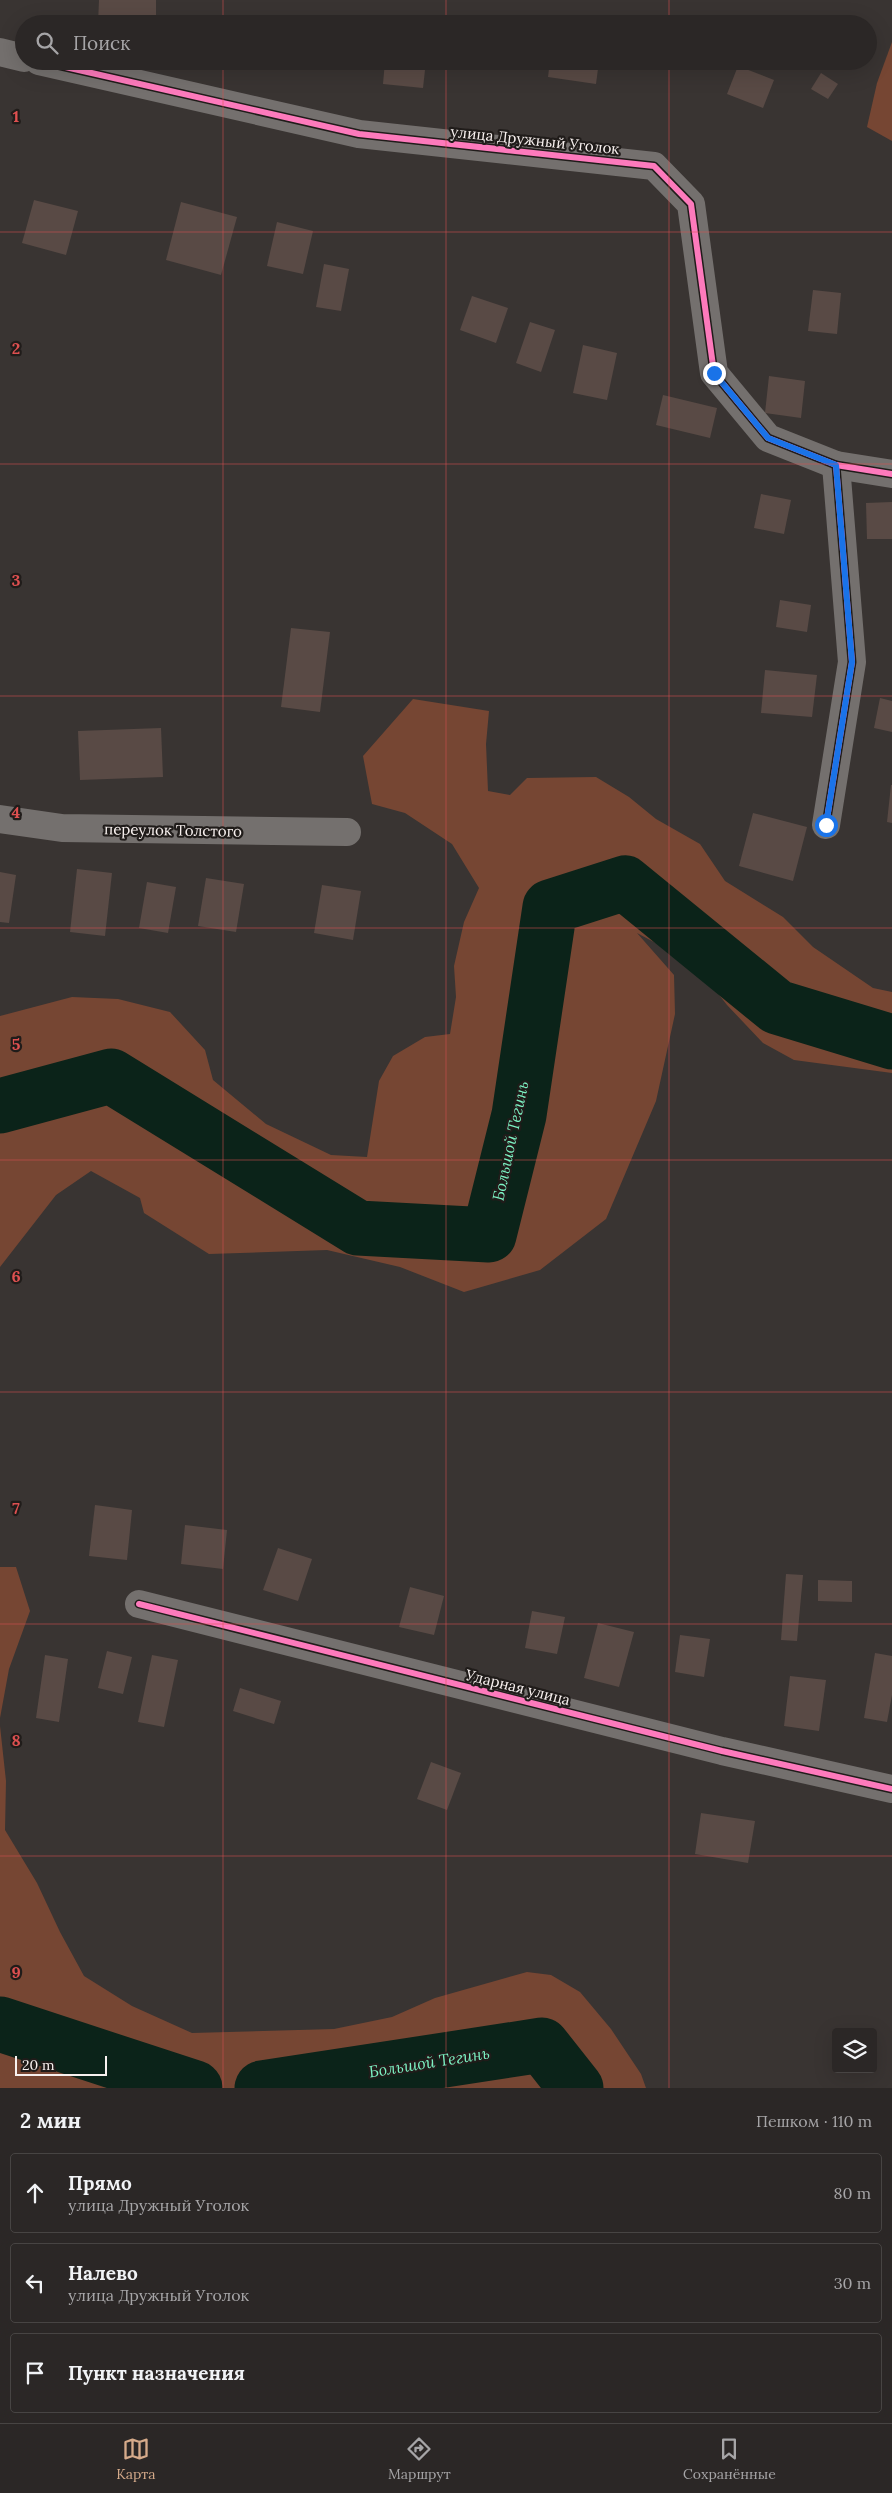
<!DOCTYPE html>
<html lang="ru">
<meta charset="utf-8">
<style>
:root{--surface:#2b2726;--page:#332f2e;--text:#f1f3f6;--muted:#a6a5a7;--line:#474443;--accent:#d6ab8b}
body{margin:0;font-family:Lora,serif;background:var(--page);color:var(--text)}
.controls{position:absolute;right:15px;bottom:15px;display:grid;overflow:hidden;border-radius:5px;box-shadow:0 5px 20px #0002}
.controls button{width:45px;height:45px;display:grid;place-items:center;padding:0;border:0;border-bottom:1px solid var(--line);background:var(--surface);color:var(--text);font:25px sans-serif}
.scale{position:absolute;left:15px;bottom:12px;width:92px;box-sizing:border-box;padding-left:5px;border:2px solid #f8f1ef;border-top:0;font-size:14px;line-height:18px;white-space:nowrap;color:#f8f1ef;-webkit-text-stroke:4px #201c1a;paint-order:stroke}
.stop{position:absolute;width:15px;height:15px;margin:-11px;border:4px solid #1a73e8;border-radius:50%;background:#fff}
.stop.end{background:#1a73e8;border-color:#fff;box-shadow:0 1px 5px #0008}
.list{margin:0;padding:0;list-style:none}
h2{display:flex;justify-content:space-between;align-items:center;height:65px;margin:0;padding:0 20px;font-size:21px}
h2 small{font-size:16px;font-weight:400;color:var(--muted)}
.list li{display:grid;grid-template-columns:32px 1fr auto;gap:15px;align-items:center;box-sizing:border-box;height:80px;margin:0 10px 10px;padding:0 10px;border:1px solid var(--line);border-radius:5px}
.list b{display:block;font-size:19px;white-space:nowrap}
.list p{margin:0;font-size:16px;white-space:nowrap;color:var(--muted)}
.list em{font-size:16px;font-style:normal;color:var(--muted)}
.icon{flex:none;width:28px;height:28px;fill:none;stroke:currentColor;stroke-width:2;stroke-linecap:round;stroke-linejoin:round}
.map{position:relative;flex:none;width:892px;height:2088px;overflow:hidden}
.search{position:absolute;background:var(--surface);box-shadow:0 5px 20px #0002;left:15px;right:15px;top:15px;height:55px;display:flex;align-items:center;gap:12px;box-sizing:border-box;padding:0 18px;border-radius:28px;color:var(--muted);font-size:19px}
.sheet{height:335px;background:var(--surface)}
nav{display:flex;justify-content:space-around;align-items:center;box-sizing:border-box;height:70px;border-top:1px solid var(--line);background:var(--surface);font-size:14px;color:var(--muted)}
nav a{display:grid;justify-items:center;gap:2px}
nav .on{color:var(--accent)}
.map>svg:first-child{display:block}
.green{fill:#764633}
.lines{fill:none;stroke-linecap:round;stroke-linejoin:round}
.river{stroke:#0b2319;stroke-width:55}
.building{fill:#594a45}
.minor{stroke:#74706e;stroke-width:28}
.cycleway-casing{stroke:#201c1a;stroke-width:9}
.cycleway{stroke:#fd7abc;stroke-width:6}
.route{stroke:#1a73e8;stroke-width:6}
.grid{fill:none;stroke:#dd5050;stroke-width:1;stroke-opacity:0.55}
.labels{text-anchor:middle;dominant-baseline:central;stroke-width:4.5;stroke-linejoin:round;paint-order:stroke}
.street-label{font-size:15px;fill:#f8f1ef;stroke:#201c1a}
.water-label{font-size:16px;font-style:italic;fill:#7cf2c3;stroke:#201c1a}
.grid-label{font-size:16px;text-anchor:middle;font-weight:bold;fill:#dd5050;stroke:#201c1a;stroke-width:4.5;stroke-linejoin:round;paint-order:stroke}
</style>
<div class="map">
<svg width="892" height="2088" viewBox="0 0 892 2088">
<rect width="100%" height="100%" fill="#393432"/>
<!-- green -->
<g class="green">
<polygon points="892,42 892,141 867,127 877,83"/>
<polygon points="413,699 489,711 486,744 488,791 510,795 527,778 596,777 629,797 656,819 700,844 725,881 783,917 813,947 873,988 892,992 892,1073 794,1060 763,1043 727,1005 695,964 637,933 674,975 675,1014 656,1101 606,1219 540,1270 464,1292 400,1267 327,1250 209,1254 144,1213 140,1198 91,1171 56,1195 0,1267 0,1016 72,997 118,999 170,1012 205,1050 213,1080 266,1124 331,1155 367,1157 379,1081 393,1056 425,1037 450,1034 456,997 454,966 464,922 479,888 452,844 405,813 372,804 363,756"/>
<polygon points="0,1567 16,1567 30,1611 9,1669 0,1718"/>
<polygon points="0,1726 6,1781 5,1830 37,1883 60,1932 84,1976 132,2006 192,2033 334,2029 392,2017 435,1998 527,1972 551,1975 580,1992 611,2029 641,2074 646,2088 0,2088"/>
</g>
<g class="lines">
<!-- river -->
<g class="river">
<polyline points="0,1106 111,1076 358,1228 489,1235 519,1115 550,907 625,883 777,1007 892,1042"/>
<polyline points="0,2024 195,2088"/>
<polyline points="262,2088 542,2045 576,2088"/>
</g>
</g>
<!-- building -->
<g class="building">
<polygon points="99,0 156,0 156,24 98,24"/>
<polygon points="385,61 426,61 423,88 383,84"/>
<polygon points="550,61 599,61 596,84 548,77"/>
<polygon points="738,66 774,80 763,108 727,94"/>
<polygon points="821,73 838,84 828,99 811,89"/>
<polygon points="34,200 78,211 66,255 22,243"/>
<polygon points="181,202 237,217 221,275 166,260"/>
<polygon points="277,222 313,231 303,274 267,266"/>
<polygon points="324,264 349,269 341,311 316,307"/>
<polygon points="813,290 841,293 837,334 808,331"/>
<polygon points="472,296 508,308 496,343 460,330"/>
<polygon points="530,322 555,330 541,372 516,363"/>
<polygon points="583,345 617,353 607,400 573,393"/>
<polygon points="769,376 805,381 801,418 765,413"/>
<polygon points="663,395 717,408 710,438 656,425"/>
<polygon points="761,494 791,500 784,534 754,528"/>
<polygon points="892,502 892,539 867,539 866,503"/>
<polygon points="780,600 811,605 807,632 776,627"/>
<polygon points="291,628 330,632 320,712 281,707"/>
<polygon points="765,670 817,675 812,717 761,713"/>
<polygon points="880,698 892,701 892,732 874,728"/>
<polygon points="161,728 163,777 80,780 78,731"/>
<polygon points="891,785 892,785 892,823 887,822"/>
<polygon points="753,813 807,827 793,881 739,866"/>
<polygon points="77,869 112,873 105,936 70,932"/>
<polygon points="0,872 16,875 9,923 0,922"/>
<polygon points="206,878 244,884 236,932 198,926"/>
<polygon points="147,882 176,887 168,933 139,928"/>
<polygon points="322,885 361,891 353,940 314,933"/>
<polygon points="95,1505 132,1510 127,1560 89,1556"/>
<polygon points="185,1525 227,1530 223,1569 181,1564"/>
<polygon points="278,1548 312,1559 298,1601 263,1590"/>
<polygon points="786,1574 803,1575 797,1641 781,1640"/>
<polygon points="818,1580 852,1581 852,1602 818,1601"/>
<polygon points="410,1587 444,1596 434,1635 399,1627"/>
<polygon points="532,1611 565,1617 557,1654 525,1648"/>
<polygon points="598,1623 634,1632 619,1687 584,1678"/>
<polygon points="680,1635 710,1639 704,1677 675,1672"/>
<polygon points="107,1651 132,1657 123,1694 98,1688"/>
<polygon points="875,1653 892,1656 892,1695 887,1722 864,1718"/>
<polygon points="45,1655 68,1659 59,1722 36,1718"/>
<polygon points="152,1655 178,1660 164,1727 138,1722"/>
<polygon points="790,1676 826,1680 819,1731 784,1726"/>
<polygon points="240,1688 281,1701 274,1724 233,1711"/>
<polygon points="431,1762 461,1773 447,1810 417,1799"/>
<polygon points="701,1813 755,1821 748,1863 695,1854"/>
</g>
<g class="lines">
<!-- minor -->
<g class="minor">
<polyline points="0,52 24,58"/>
<polyline points="39,61 359,134 654,166 691,204 714,373 768,438 836,465 892,474"/>
<polyline points="0,819 62,828 347,832"/>
<polyline points="826,825 852,662 836,465"/>
<polyline points="139,1604 722,1751 892,1789"/>
</g>
<!-- cycleway casing -->
<g class="cycleway-casing">
<g id="cycleway">
<polyline points="39,61 359,134 654,166 691,204 714,373 768,438 836,465 892,474"/>
<polyline points="826,825 852,662 836,465"/>
<polyline points="139,1604 722,1751 892,1789"/>
</g>
</g>
<!-- cycleway -->
<use href="#cycleway" class="cycleway"/>
</g>
<g class="lines">
<!-- route -->
<polyline class="route" points="714,373 768,438 836,465 852,662 826,825"/>
</g>
<!-- grid -->
<path class="grid" d="M223,0V24M446,0V24M669,0V24M223,61V2088M446,61V2088M669,61V2088M0,232H892M0,464H892M0,696H892M0,928H892M0,1160H892M0,1392H892M0,1624H892M0,1856H892"/>
<g class="labels">
<!-- street labels -->
<g class="street-label">
<text transform="translate(535 140) rotate(6)">улица Дружный Уголок</text>
<text transform="translate(173 830) rotate(1)">переулок Толстого</text>
<text transform="translate(518 1687) rotate(14)">Ударная улица</text>
</g>
<!-- water labels -->
<g class="water-label">
<text transform="translate(510 1141) rotate(-78)">Большой Тегинь</text>
<text transform="translate(429 2062) rotate(-9)">Большой Тегинь</text>
</g>
</g>
<g class="grid-label">
<text x="16" y="122">1</text>
<text x="16" y="354">2</text>
<text x="16" y="586">3</text>
<text x="16" y="818">4</text>
<text x="16" y="1050">5</text>
<text x="16" y="1282">6</text>
<text x="16" y="1514">7</text>
<text x="16" y="1746">8</text>
<text x="16" y="1978">9</text>
</g>
</svg>
<div class="controls">
<button><svg class="icon" aria-label="layers" viewBox="0 0 24 24"><path d="M12 4l9 5-9 5-9-5zM3 14l9 5 9-5"/></svg></button>
</div>
<div class="scale">20 m</div>
<div class="stop" style="left:826px;top:825px"></div>
<div class="stop end" style="left:714px;top:373px"></div>
<div class="search"><svg class="icon" aria-label="search" viewBox="0 0 24 24"><circle cx="10" cy="10" r="6"/><path d="M15 15l6 6"/></svg>Поиск</div>
</div>
<section class="sheet">
<h2>2 мин<small>Пешком · 110 m</small></h2>
<ul class="list">
<li><svg class="icon" aria-label="ahead" viewBox="0 0 24 24"><path d="M12 20V5M6 11l6-6 6 6"/></svg><div><b>Прямо</b><p>улица Дружный Уголок</p></div><em>80 m</em></li>
<li><svg class="icon" aria-label="left" viewBox="0 0 24 24"><path d="M17 20v-9H6M10 6l-5 5 5 5"/></svg><div><b>Налево</b><p>улица Дружный Уголок</p></div><em>30 m</em></li>
<li><svg class="icon" aria-label="arrive" viewBox="0 0 24 24"><path d="M6 21V4h12l-3 4 3 4H6"/></svg><div><b>Пункт назначения</b></div></li>
</ul>
</section>
<nav>
<a class="on"><svg class="icon" aria-label="map" viewBox="0 0 24 24"><path d="M3 6l6-2 6 2 6-2v14l-6 2-6-2-6 2zM9 4v14M15 6v14"/></svg>Карта</a>
<a><svg class="icon" aria-label="directions" viewBox="0 0 24 24"><path d="M12 3l9 9-9 9-9-9zM9 14v-3h6M13 9l2 2-2 2"/></svg>Маршрут</a>
<a><svg class="icon" aria-label="saved" viewBox="0 0 24 24"><path d="M7 4h10v16l-5-4-5 4z"/></svg>Сохранённые</a>
</nav>
